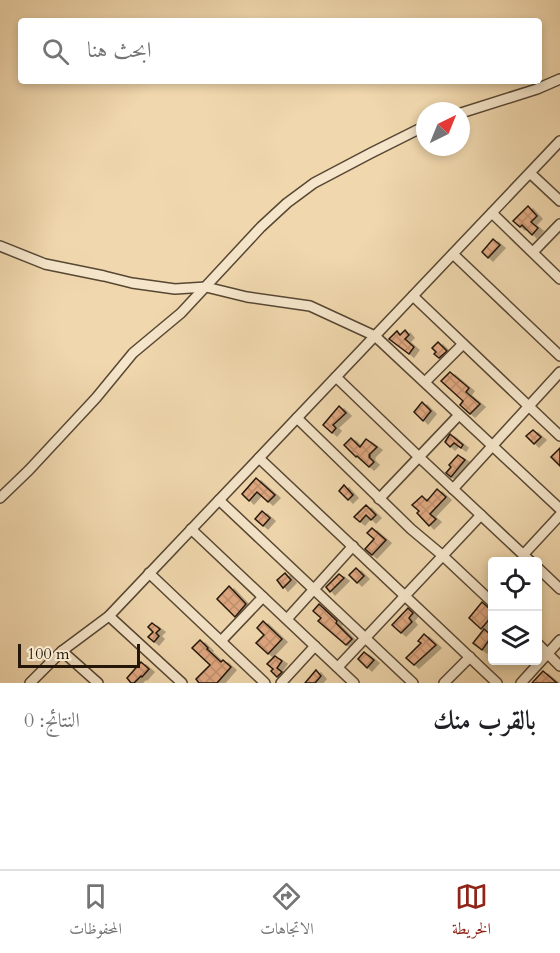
<!DOCTYPE html>
<html lang="ar">
<meta charset="utf-8">
<style>
:root{--surface:#fff;--page:#f6f6f6;--text:#202124;--muted:#757577;--line:#e0e0e0;--accent:#8f2418}
body{margin:0;font-family:Cardo,Amiri,serif;background:var(--page);color:var(--text);direction:rtl}
.controls{position:absolute;right:18px;bottom:18px;display:grid;overflow:hidden;border-radius:6px;box-shadow:0 3px 9px #0003}
.controls button{width:54px;height:54px;display:grid;place-items:center;padding:0;border:0;border-bottom:2px solid var(--line);background:var(--surface);color:var(--text);font:30px sans-serif}
.compass{position:absolute;left:416px;top:102px;width:54px;height:54px;border-radius:50%;background:var(--surface);box-shadow:0 3px 9px #0003;rotate:43deg}
.scale{position:absolute;left:18px;bottom:15px;width:122px;box-sizing:border-box;padding-left:6px;border:3px solid #24170a;border-top:0;font-size:16px;line-height:21px;white-space:nowrap;color:#24170a;-webkit-text-stroke:4px #f5e5ca;paint-order:stroke}
.list{margin:0;padding:0;list-style:none}
h2{display:flex;justify-content:space-between;align-items:center;height:78px;margin:0;padding:0 24px;font-size:26px}
h2 small{font-size:20px;font-weight:400;color:var(--muted)}
.icon{flex:none;width:33px;height:33px;fill:none;stroke:currentColor;stroke-width:2;stroke-linecap:round;stroke-linejoin:round}
.map{position:relative;flex:none;width:560px;height:683px;overflow:hidden;direction:ltr}
.search{position:absolute;background:var(--surface);box-shadow:0 3px 9px #0003;left:18px;right:18px;top:18px;height:66px;display:flex;align-items:center;gap:15px;box-sizing:border-box;padding:0 21px;border-radius:6px;color:var(--muted);font-size:22px}
.sheet{height:186px;background:var(--surface)}
nav{display:flex;justify-content:space-around;align-items:center;box-sizing:border-box;height:84px;border-top:2px solid var(--line);background:var(--surface);font-size:16px;color:var(--muted)}
nav a{display:grid;justify-items:center;gap:3px}
nav .on{color:var(--accent)}
.map>svg:first-child{display:block}
.building{fill:url(#building-cross-hatch);stroke:#24170a;stroke-width:1.5;filter:url(#shadow)}
.lines{fill:none;stroke-linecap:round;stroke-linejoin:round}
.minor-casing{stroke:#574733;stroke-width:12}
.minor{stroke:#f5e5ca;stroke-width:9}
</style>
<div class="map">
<svg width="560" height="683" viewBox="0 0 560 683">
<defs>
<pattern id="building-cross-hatch" width="8" height="8" patternUnits="userSpaceOnUse" patternTransform="scale(1.5)"><rect width="8" height="8" fill="#e0a881"/><path d="M0 0l8 8M0 8l8-8" fill="none" stroke="#c0906e"/></pattern>
<filter id="shadow"><feDropShadow dx="5" dy="3" stdDeviation="0" flood-color="#0004"/></filter>
</defs>
<rect width="100%" height="100%" fill="#f0d7ad"/>
<filter id="stains"><feTurbulence type="fractalNoise" baseFrequency=".00333" numOctaves="4"/><feColorMatrix values="0 0 0 0 .2 0 0 0 0 .09 0 0 0 0 .02 0 0 0 .5 -.17"/></filter>
<radialGradient id="worn" r=".72"><stop offset=".6" stop-color="#630" stop-opacity="0"/><stop offset="1" stop-color="#630" stop-opacity=".3"/></radialGradient>
<!-- building -->
<g class="building">
<polygon points="528,206 537,216 531,222 538,228 532,235 522,225 520,227 513,221"/>
<polygon points="493,239 500,245 488,258 482,252"/>
<polygon points="405,330 409,335 405,339 414,347 409,354 389,339 397,331 400,335"/>
<polygon points="438,342 447,351 439,358 434,354 436,352 432,348"/>
<polygon points="450,372 469,388 466,392 480,404 470,414 460,405 463,401 441,381"/>
<polygon points="422,402 431,411 423,421 414,412"/>
<polygon points="339,406 346,413 333,425 336,428 332,433 323,425"/>
<polygon points="533,430 541,437 534,444 526,436"/>
<polygon points="450,434 463,445 461,448 454,443 450,447 445,442"/>
<polygon points="351,438 360,447 366,439 377,447 369,455 370,456 369,457 374,462 369,467 357,456 356,457 344,445"/>
<polygon points="560,448 560,466 551,457"/>
<polygon points="458,455 465,460 451,477 446,473 451,467 449,465"/>
<polygon points="256,478 275,495 268,502 257,492 249,501 242,494"/>
<polygon points="344,485 353,495 348,500 339,491"/>
<polygon points="437,489 446,497 430,514 436,519 429,526 417,513 419,511 412,505 422,496 427,501"/>
<polygon points="366,505 376,515 371,520 366,515 360,522 354,517"/>
<polygon points="262,511 270,518 263,526 255,519"/>
<polygon points="372,528 386,540 372,555 365,549 374,539 367,533"/>
<polygon points="356,568 364,576 357,583 349,575"/>
<polygon points="285,573 291,580 283,588 277,580"/>
<polygon points="339,574 344,578 330,592 326,587"/>
<polygon points="229,586 246,604 235,617 217,599"/>
<polygon points="482,602 492,611 492,616 481,629 469,618"/>
<polygon points="319,604 337,621 336,623 352,639 346,645 318,621 321,618 313,611"/>
<polygon points="408,608 413,613 409,618 412,622 401,633 392,625"/>
<polygon points="263,621 282,639 268,654 256,643 264,635 257,628"/>
<polygon points="152,623 160,629 156,633 159,636 154,642 148,637 153,632 148,627"/>
<polygon points="484,629 492,636 482,650 473,643"/>
<polygon points="424,634 436,645 414,665 406,658 421,643 418,641"/>
<polygon points="200,640 208,648 207,649 221,662 223,660 231,667 217,683 199,683 196,679 210,665 192,648"/>
<polygon points="364,652 374,660 367,668 358,659"/>
<polygon points="275,656 282,661 277,668 282,672 277,677 271,671 273,669 267,664"/>
<polygon points="141,662 149,669 142,677 141,676 134,683 131,683 127,678"/>
<polygon points="316,670 321,676 315,683 305,683"/>
<polygon points="543,671 557,683 532,683"/>
</g>
<g class="lines">
<!-- minor casing -->
<g class="minor-casing">
<g id="minor">
<polyline points="461,113 537,89 560,79"/>
<polyline points="530,173 560,201"/>
<polyline points="492,213 560,279"/>
<polyline points="0,246 45,264 104,276 132,283 175,289 206,287 247,297 310,306 375,336 560,509"/>
<polyline points="533,252 560,224"/>
<polyline points="453,254 560,356"/>
<polyline points="413,296 560,436"/>
<polyline points="336,377 419,457 531,562"/>
<polyline points="425,382 463,344"/>
<polyline points="297,418 411,529 442,555 492,602"/>
<polyline points="259,458 497,683"/>
<polyline points="453,489 560,372"/>
<polyline points="0,498 29,470 96,398 133,353 181,313 261,227 287,203 314,183 371,153 425,126"/>
<polyline points="379,499 459,415"/>
<polyline points="219,500 413,683"/>
<polyline points="191,529 354,683"/>
<polyline points="523,555 560,515"/>
<polyline points="538,568 560,589"/>
<polyline points="149,573 265,683"/>
<polyline points="109,616 182,683"/>
<polyline points="287,619 353,546"/>
<polyline points="221,641 263,597"/>
<polyline points="538,644 560,666"/>
<polyline points="62,651 98,683"/>
<polyline points="338,667 481,515"/>
<polyline points="30,683 62,651 109,616 560,141"/>
<polyline points="281,683 315,646"/>
<polyline points="444,683 470,657"/>
<polyline points="521,683 560,640"/>
</g>
</g>
<!-- minor -->
<use href="#minor" class="minor"/>
</g>
<rect width="100%" height="100%" filter="url(#stains)"/>
<rect width="100%" height="100%" fill="url(#worn)"/>
</svg>
<div class="controls">
<button><svg class="icon" aria-label="locate" viewBox="0 0 24 24"><circle cx="12" cy="12" r="6"/><path d="M12 2v4M12 18v4M2 12h4M18 12h4"/></svg></button>
<button><svg class="icon" aria-label="layers" viewBox="0 0 24 24"><path d="M12 4l9 5-9 5-9-5zM3 14l9 5 9-5"/></svg></button>
</div>
<svg class="compass" viewBox="-18 -18 36 36"><path d="M0-13l5 13h-10z" fill="#e53935"/><path d="M0 13l5-13h-10z" fill="#757577"/></svg>
<div class="scale">100 m</div>
<div class="search"><svg class="icon" aria-label="search" viewBox="0 0 24 24"><circle cx="10" cy="10" r="6"/><path d="M15 15l6 6"/></svg>ابحث هنا</div>
</div>
<section class="sheet">
<h2>بالقرب منك<small>النتائج: 0</small></h2>
<ul class="list">
</ul>
</section>
<nav>
<a class="on"><svg class="icon" aria-label="map" viewBox="0 0 24 24"><path d="M3 6l6-2 6 2 6-2v14l-6 2-6-2-6 2zM9 4v14M15 6v14"/></svg>الخريطة</a>
<a><svg class="icon" aria-label="directions" viewBox="0 0 24 24"><path d="M12 3l9 9-9 9-9-9zM9 14v-3h6M13 9l2 2-2 2"/></svg>الاتجاهات</a>
<a><svg class="icon" aria-label="saved" viewBox="0 0 24 24"><path d="M7 4h10v16l-5-4-5 4z"/></svg>المحفوظات</a>
</nav>
